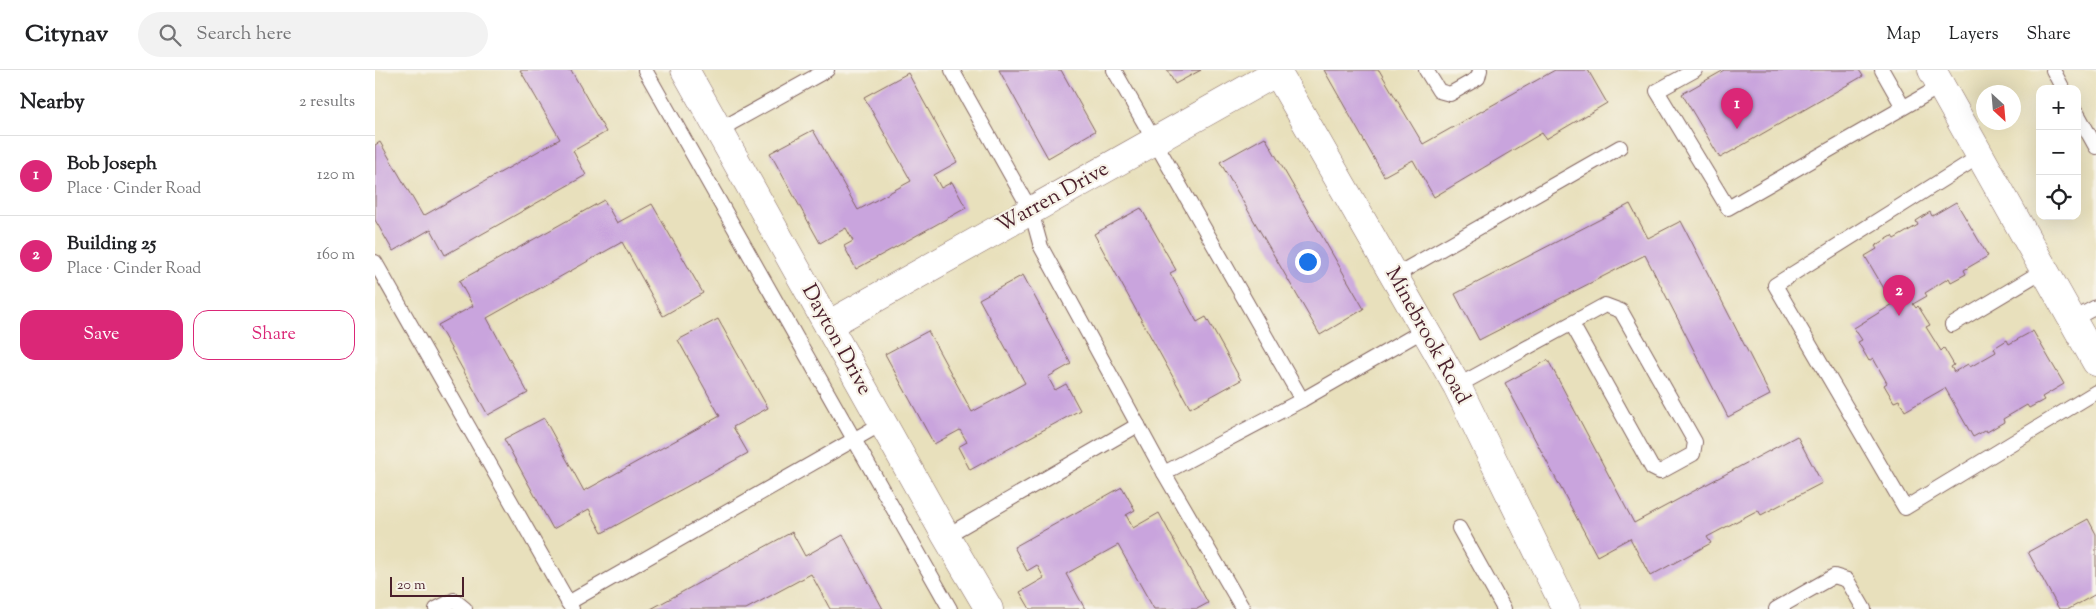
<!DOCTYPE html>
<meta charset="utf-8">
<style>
:root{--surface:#fff;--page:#f2f2f2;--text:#202124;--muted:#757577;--line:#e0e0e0;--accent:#db2777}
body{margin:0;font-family:"Sorts Mill Goudy",serif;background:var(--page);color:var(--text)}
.controls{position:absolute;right:15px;top:15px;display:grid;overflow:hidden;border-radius:10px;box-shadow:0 5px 20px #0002}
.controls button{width:45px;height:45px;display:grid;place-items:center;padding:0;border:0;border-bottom:1px solid var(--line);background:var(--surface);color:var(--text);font:25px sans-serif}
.compass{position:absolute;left:1601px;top:15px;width:45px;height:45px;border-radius:50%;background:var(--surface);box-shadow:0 5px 20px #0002;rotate:154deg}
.scale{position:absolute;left:15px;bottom:12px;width:74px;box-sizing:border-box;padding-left:5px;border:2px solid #4a1f2b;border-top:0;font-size:14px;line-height:18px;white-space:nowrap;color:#4a1f2b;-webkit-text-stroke:4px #f7f3e8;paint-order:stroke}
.you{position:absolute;left:932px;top:191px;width:18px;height:18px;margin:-12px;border:4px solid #fff;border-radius:50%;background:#1a73e8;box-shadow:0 0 0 8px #1a73e833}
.badge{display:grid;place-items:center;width:32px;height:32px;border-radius:50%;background:var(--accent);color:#fff;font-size:16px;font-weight:700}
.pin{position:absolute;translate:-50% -41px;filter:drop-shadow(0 1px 2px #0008)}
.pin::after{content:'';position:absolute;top:26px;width:18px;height:15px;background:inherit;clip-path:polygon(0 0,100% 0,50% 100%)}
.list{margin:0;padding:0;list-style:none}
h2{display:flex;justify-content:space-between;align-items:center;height:65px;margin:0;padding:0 20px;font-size:21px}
h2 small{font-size:16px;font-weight:400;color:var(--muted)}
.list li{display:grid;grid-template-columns:32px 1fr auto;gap:15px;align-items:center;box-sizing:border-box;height:80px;padding:0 20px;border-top:1px solid var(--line)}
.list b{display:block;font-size:19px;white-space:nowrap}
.list p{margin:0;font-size:16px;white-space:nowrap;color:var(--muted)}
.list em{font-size:16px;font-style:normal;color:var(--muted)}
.actions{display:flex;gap:10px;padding:15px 20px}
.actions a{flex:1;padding:11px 0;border:1px solid var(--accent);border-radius:15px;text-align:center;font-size:18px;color:var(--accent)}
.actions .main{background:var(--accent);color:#fff}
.icon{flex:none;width:28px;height:28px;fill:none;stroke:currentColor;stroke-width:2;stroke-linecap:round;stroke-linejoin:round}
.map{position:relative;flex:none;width:1721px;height:539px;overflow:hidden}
header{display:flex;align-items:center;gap:30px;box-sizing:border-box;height:70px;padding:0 25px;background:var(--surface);border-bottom:1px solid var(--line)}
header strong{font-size:24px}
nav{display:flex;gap:28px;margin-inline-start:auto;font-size:18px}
.search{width:350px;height:45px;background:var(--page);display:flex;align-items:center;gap:12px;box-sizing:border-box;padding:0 18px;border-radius:28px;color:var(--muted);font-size:19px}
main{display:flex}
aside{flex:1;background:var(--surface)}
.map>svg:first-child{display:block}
.building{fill:#c9a4dd}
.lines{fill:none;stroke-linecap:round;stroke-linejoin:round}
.lane-casing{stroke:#81635e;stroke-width:16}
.street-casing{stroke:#81635e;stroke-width:29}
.lane{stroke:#fff;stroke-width:14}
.street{stroke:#fff;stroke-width:28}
.labels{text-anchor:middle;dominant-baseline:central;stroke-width:4.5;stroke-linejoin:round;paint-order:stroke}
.street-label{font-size:21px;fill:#4a1f2b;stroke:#f7f3e8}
</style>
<header>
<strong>Citynav</strong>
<div class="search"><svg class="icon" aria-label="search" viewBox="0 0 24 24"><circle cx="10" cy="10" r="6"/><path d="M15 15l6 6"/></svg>Search here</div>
<nav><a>Map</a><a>Layers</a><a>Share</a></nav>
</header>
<main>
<aside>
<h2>Nearby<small>2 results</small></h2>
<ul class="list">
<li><span class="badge">1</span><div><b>Bob Joseph</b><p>Place · Cinder Road</p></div><em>120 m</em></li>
<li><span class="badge">2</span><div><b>Building 25</b><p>Place · Cinder Road</p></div><em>160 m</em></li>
</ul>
<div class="actions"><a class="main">Save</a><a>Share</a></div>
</aside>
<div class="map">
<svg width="1721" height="539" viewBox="0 0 1721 539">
<rect width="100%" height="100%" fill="#f7f3e8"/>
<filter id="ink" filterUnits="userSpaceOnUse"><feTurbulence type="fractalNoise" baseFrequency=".02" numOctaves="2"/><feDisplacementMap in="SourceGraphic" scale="10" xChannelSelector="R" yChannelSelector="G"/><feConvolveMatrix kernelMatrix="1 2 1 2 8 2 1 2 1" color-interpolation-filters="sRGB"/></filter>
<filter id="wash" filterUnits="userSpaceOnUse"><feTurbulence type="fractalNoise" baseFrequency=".0096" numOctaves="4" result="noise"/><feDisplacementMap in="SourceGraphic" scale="20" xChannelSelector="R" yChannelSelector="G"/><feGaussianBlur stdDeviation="1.12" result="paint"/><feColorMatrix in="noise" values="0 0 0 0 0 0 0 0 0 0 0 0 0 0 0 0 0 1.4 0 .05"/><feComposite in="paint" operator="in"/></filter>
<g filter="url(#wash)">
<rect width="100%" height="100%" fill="#e8e0bc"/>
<g id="blocks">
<!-- building -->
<g class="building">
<polygon points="145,0 196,0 231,62 198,81 211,105 70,185 56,159 18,181 0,150 0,75 5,72 48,146 185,69"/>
<polygon points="624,0 686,0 720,61 673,88"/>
<polygon points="792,0 826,0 800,14"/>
<polygon points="949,0 1004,0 1048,74 1180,0 1213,0 1232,33 1171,69 1167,63 1059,127 1038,90 1009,106"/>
<polygon points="1349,0 1484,0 1488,6 1345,88 1307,24"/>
<polygon points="533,3 582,92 559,105 566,118 577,112 591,138 481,199 469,176 478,171 471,158 445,173 395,83 438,60 483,140 536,111 489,27"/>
<polygon points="890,67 989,239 945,265 845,92"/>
<polygon points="229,130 242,153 277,134 328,223 288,246 247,172 112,248 153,323 113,345 63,255 98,236 84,211"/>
<polygon points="1581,132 1613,186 1589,200 1591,204 1576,212 1574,208 1550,223 1552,226 1538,234 1541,238 1543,236 1555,255 1551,257 1566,281 1569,278 1579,295 1576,297 1579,302 1593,294 1595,297 1621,282 1619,278 1632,270 1634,274 1658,261 1689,314 1667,327 1669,330 1654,338 1652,335 1628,349 1629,352 1612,362 1611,360 1598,367 1570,318 1530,341 1524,330 1519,332 1509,315 1512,313 1498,288 1494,291 1483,272 1487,270 1479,258 1518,234 1490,186 1502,179 1500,176 1517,166 1519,169 1543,155 1541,151 1555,142 1557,146"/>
<polygon points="1255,134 1273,168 1306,151 1395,325 1353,347 1270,185 1104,270 1080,224"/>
<polygon points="766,138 801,200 795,203 822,252 831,247 866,310 815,338 719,164"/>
<polygon points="648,205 696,294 673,307 680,320 691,314 705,340 595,400 583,377 592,372 585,360 559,374 510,284 553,261 597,342 650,313 604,229"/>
<polygon points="343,249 393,338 358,357 373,383 227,463 214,439 178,459 129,369 169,348 209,421 345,346 303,270"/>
<polygon points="1173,290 1259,453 1422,366 1447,413 1386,445 1383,440 1332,467 1336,473 1275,506 1255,468 1222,486 1130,313"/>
<polygon points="747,417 760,440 751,445 758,458 784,443 833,533 822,539 779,539 743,475 691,504 710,539 655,539 645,522 669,508 662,495 652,501 639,477"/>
<polygon points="1713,449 1721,464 1721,524 1694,539 1684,539 1653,482"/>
<polygon points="417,462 430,486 468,465 508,539 455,539 436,504 371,539 276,539"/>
</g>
</g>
</g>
<g filter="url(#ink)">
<use href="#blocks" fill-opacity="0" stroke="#81635e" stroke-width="1"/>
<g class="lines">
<!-- lane casing -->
<g class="lane-casing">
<g id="lane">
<polyline points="270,0 575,539"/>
<polyline points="577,0 656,141 666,177 789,403 868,539"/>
<polyline points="739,0 927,330"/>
<polyline points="1051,0 1064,21 1075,24 1103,8 1105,0"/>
<polyline points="1320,0 1282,21 1353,138 1566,16"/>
<polyline points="1507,0 1528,37"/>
<polyline points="1678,0 1688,19"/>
<polyline points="1702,43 1721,77"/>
<polyline points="344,60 452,0"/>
<polyline points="1605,86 1400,215 1530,438 1721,322"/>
<polyline points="0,192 197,539"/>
<polyline points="1019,206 1245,77"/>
<polyline points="1697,250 1721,237"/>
<polyline points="1577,255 1669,200"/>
<polyline points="1082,316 1230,235 1246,241 1320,372 1318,384 1285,402 1277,398 1197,254"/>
<polyline points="789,403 927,330 1049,260"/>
<polyline points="1084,458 1129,539"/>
<polyline points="571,466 763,355"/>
<polyline points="193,533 508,353"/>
<polyline points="61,539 79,530 90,539"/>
<polyline points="1401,539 1459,506 1472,510 1489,539"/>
</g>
</g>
<!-- street casing -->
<g class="street-casing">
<g id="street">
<polyline points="310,0 571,466 614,539"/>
<polyline points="901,0 1082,316 1191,539"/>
<polyline points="1557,0 1721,292"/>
<polyline points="453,255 902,2"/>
</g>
</g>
<!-- lane -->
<use href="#lane" class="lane"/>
<!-- street -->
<use href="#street" class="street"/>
</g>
</g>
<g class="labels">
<!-- street labels -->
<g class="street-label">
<text transform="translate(678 128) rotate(-29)">Warren Drive</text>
<text transform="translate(1052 266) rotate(61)">Minebrook Road</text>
<text transform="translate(461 270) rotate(61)">Dayton Drive</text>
</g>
</g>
</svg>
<div class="controls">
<button>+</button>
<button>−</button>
<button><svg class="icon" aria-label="locate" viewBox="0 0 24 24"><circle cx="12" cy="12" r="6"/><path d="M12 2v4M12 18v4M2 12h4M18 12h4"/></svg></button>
</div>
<svg class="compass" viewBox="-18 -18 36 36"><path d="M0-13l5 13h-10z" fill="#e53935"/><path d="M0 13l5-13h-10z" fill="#757577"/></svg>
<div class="scale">20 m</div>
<div class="you"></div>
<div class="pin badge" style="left:1362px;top:59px">1</div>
<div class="pin badge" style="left:1524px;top:246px">2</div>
</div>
</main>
